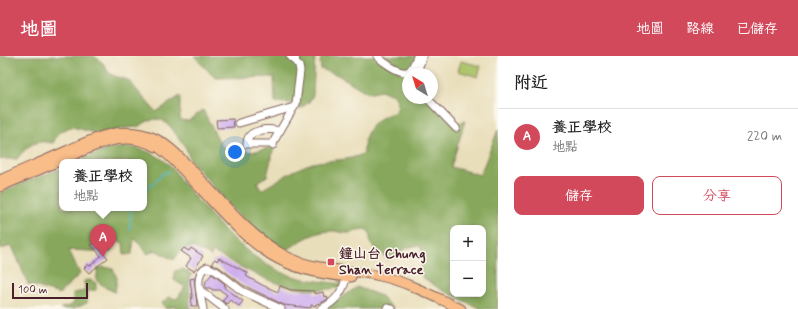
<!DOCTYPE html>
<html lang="zh-TW">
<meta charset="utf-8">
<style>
:root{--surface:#fff;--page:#f6f6f6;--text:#222;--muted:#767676;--line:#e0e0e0;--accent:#d1495b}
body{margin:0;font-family:Mynerve,"LXGW WenKai TC",sans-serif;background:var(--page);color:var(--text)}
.controls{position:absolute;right:12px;bottom:12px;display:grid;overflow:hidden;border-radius:8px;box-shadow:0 2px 6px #0003}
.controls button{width:36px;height:36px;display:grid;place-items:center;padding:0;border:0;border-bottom:1px solid var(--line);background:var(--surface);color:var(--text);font:20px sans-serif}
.compass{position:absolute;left:402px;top:12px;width:36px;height:36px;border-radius:50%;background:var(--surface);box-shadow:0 2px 6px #0003;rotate:322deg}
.scale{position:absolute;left:12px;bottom:10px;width:76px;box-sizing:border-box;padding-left:4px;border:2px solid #4a1f2b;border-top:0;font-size:11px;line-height:14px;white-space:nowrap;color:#4a1f2b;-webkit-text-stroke:3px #fbf7ec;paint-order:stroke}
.you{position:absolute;left:235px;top:96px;width:14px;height:14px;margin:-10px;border:3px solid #fff;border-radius:50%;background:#1a73e8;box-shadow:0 0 0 6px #1a73e833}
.badge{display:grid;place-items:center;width:26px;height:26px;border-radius:50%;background:var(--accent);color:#fff;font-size:13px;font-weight:700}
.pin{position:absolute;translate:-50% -33px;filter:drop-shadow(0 1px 2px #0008)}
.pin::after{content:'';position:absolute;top:21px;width:14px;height:12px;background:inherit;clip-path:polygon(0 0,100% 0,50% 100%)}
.popup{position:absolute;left:59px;top:103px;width:88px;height:52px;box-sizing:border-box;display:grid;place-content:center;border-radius:8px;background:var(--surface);filter:drop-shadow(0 1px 3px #0005);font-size:13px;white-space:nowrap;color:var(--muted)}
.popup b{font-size:15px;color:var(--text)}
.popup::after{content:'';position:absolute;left:50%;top:100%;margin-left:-8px;border:8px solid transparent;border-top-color:var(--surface)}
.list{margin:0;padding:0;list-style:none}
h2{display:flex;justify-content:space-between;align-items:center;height:52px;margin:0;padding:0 16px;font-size:17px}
h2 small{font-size:13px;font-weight:400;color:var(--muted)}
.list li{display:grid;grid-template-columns:26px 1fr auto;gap:12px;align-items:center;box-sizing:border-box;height:56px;padding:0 16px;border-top:1px solid var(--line)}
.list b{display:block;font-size:15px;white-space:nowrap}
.list p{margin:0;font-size:13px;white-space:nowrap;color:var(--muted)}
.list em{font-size:13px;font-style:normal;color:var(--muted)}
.actions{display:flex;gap:8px;padding:12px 16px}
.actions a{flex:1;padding:9px 0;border:1px solid var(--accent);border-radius:8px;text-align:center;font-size:14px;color:var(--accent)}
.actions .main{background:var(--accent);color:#fff}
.map{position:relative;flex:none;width:498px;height:253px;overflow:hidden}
header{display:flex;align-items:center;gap:24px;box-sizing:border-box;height:56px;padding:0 20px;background:var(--accent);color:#fff}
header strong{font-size:19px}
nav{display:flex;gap:22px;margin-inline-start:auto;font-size:14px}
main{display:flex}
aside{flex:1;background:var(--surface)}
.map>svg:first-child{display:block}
.green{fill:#aac267;stroke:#7a7049}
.forest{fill:#87a85c;stroke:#686444;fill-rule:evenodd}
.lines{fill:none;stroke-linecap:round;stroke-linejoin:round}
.stream{stroke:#4ab9c0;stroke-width:1.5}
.building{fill:#caa7ef}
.minor-casing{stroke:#82625d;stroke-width:9}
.major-casing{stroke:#82625d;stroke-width:11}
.minor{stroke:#fff;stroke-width:7}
.major{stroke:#f8bd89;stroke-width:9}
.poi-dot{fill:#d1495b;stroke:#fbf7ec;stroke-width:1.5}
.labels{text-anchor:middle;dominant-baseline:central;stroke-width:3;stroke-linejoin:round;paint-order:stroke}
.poi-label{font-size:14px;font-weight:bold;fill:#4a1f2b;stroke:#fbf7ec;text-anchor:start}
</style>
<header>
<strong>地圖</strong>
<nav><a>地圖</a><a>路線</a><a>已儲存</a></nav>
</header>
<main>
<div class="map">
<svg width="498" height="253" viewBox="0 0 498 253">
<rect width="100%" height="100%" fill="#fbf7ec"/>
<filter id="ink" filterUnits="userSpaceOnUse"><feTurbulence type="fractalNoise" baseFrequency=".025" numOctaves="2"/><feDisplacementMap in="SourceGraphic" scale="8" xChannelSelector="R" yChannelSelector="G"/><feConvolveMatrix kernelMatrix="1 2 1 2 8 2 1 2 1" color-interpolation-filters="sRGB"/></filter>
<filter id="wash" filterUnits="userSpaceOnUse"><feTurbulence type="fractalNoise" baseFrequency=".012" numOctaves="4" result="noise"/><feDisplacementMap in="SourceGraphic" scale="16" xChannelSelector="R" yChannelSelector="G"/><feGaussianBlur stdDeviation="0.9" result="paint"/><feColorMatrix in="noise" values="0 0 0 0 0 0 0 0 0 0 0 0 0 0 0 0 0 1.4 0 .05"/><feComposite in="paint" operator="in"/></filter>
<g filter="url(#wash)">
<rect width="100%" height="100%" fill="#e9deba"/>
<!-- green -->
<polygon class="green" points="461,5 481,10 478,21 458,15"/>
<!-- forest -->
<g class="forest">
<path d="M0,0H94L103,7L108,16L114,20L128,24L156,56L180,40V64L188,65L203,54L222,91L238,92L251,96L274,91L267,120L257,126L261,134C278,125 295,112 313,107C330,103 349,106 364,97C363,75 374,62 396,56L398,49L395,40L381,34L368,37L338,19L321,13L320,6L322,0H424L418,18H408V42H429L456,67H459L465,65L451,111L480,119L498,74V253H481L440,233L422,221C418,208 426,201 420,190C408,188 398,198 388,204L381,196L374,192L370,187V179L366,173C360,173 357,175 351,177C343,178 336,174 329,175C313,176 298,186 286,195C247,175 219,136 190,104L186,92L170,70L162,64L155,63L148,65L137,71L126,72L98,78L77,72L70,71L62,75L57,80L53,87C35,83 28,89 17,103H0ZM453,172H483V238H453Z"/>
<polygon points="194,0 315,0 313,39 309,46 300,53 296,48 275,46 274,21 215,22"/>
<path d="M130,91C150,94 172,105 180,124C210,158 239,197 281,216C299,224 321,225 341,228L340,232C327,233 315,235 302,233C271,229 241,211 213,196L211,200L192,191L180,196L174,204L155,194L148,198L134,182L132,198L124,199L123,187L115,184L111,196L69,194L80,218L59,238L28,228L12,190L0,193V137L32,123L40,121L62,112V152H144V106H76L108,93Z"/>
<polygon points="104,211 113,213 117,222 115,236 106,232 96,224 98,212"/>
<polygon points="183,213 193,219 189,221 190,252 199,253 176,253 175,250 166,253 162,247 169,241 177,243 185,231 174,224 175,215"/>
<polygon points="90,224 96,227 96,234 88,235 87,247 74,253 61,253 61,252 73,249 73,237 85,235 84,225"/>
<polygon points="357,231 381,240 393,253 325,253"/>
</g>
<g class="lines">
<!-- stream -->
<g class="stream">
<polyline points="144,137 161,119 169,115"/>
<polyline points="130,174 130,165 132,152"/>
</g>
</g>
<g id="blocks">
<!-- building -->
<g class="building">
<polygon points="233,63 234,71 217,72 216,64"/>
<polygon points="94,187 108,202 89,217 84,212 88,208 90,210 101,200 91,189"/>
<polygon points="184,192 189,195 191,192 203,200 194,215 186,210 191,202 181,195"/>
<polygon points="219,202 248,217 246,220 262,229 278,236 280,230 291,234 314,235 314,238 323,236 324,241 327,240 328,243 321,247 316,248 316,250 311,249 311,252 284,249 243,229 219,211 212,208 213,205 215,203 217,205"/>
<polygon points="212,218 225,228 224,229 226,230 225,232 243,245 239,250 230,244 227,248 222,245 227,239 220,234 213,234 210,232 206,232 205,230 206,225"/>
<polygon points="194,222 197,250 191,250 192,239 190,223"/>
</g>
</g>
</g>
<g filter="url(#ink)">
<use href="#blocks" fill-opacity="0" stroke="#82625d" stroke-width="1"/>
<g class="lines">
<!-- minor casing -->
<g class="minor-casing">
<g id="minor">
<polyline points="290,0 295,5 296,0"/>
<path d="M377,0C382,5 399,18 407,16C413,14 415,5 417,0"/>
<polyline points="416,18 423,0"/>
<polyline points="427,42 456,72"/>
<polyline points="239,67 294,51 296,48 300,15 299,10 295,5"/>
<path d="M270,88H247C247,73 268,72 280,75"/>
<polyline points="273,89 275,83 294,51"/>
<polyline points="200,234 225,253"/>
<polyline points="387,252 392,253"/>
<path d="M203,253C201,241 193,216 207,211L216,215L242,235L281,253"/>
<path d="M321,253C336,246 345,233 347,216"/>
</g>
</g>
<!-- major casing -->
<g class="major-casing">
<g id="major">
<path d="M0,124C22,114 44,105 66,95C82,88 98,80 115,77C128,75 144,77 156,83C172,91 184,106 197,119C224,148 250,181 286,200C315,215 349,213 380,220C408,226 435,241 461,253"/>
<path d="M0,131C21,122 43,112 64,103C84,95 105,83 127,83C138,83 149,87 159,92C172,101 183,114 194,126C218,151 241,180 271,199C295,214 323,219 351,221"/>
</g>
</g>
<!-- minor -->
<use href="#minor" class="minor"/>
<!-- major -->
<use href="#major" class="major"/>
</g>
</g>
<!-- markers -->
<rect class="poi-dot" x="327" y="202" width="8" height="8" rx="2"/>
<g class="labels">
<!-- poi labels -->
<g class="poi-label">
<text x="339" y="198">鐘山台 Chung<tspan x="339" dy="16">Shan Terrace</tspan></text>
</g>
</g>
</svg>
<div class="controls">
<button>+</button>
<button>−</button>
</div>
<svg class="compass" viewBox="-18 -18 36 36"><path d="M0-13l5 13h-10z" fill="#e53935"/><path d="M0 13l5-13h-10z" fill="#767676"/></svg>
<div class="scale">100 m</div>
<div class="you"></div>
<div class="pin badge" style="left:103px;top:201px">A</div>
<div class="popup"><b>養正學校</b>地點</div>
</div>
<aside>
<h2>附近<small></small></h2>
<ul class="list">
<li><span class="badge">A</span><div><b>養正學校</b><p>地點</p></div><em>220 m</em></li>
</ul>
<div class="actions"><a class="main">儲存</a><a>分享</a></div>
</aside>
</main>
